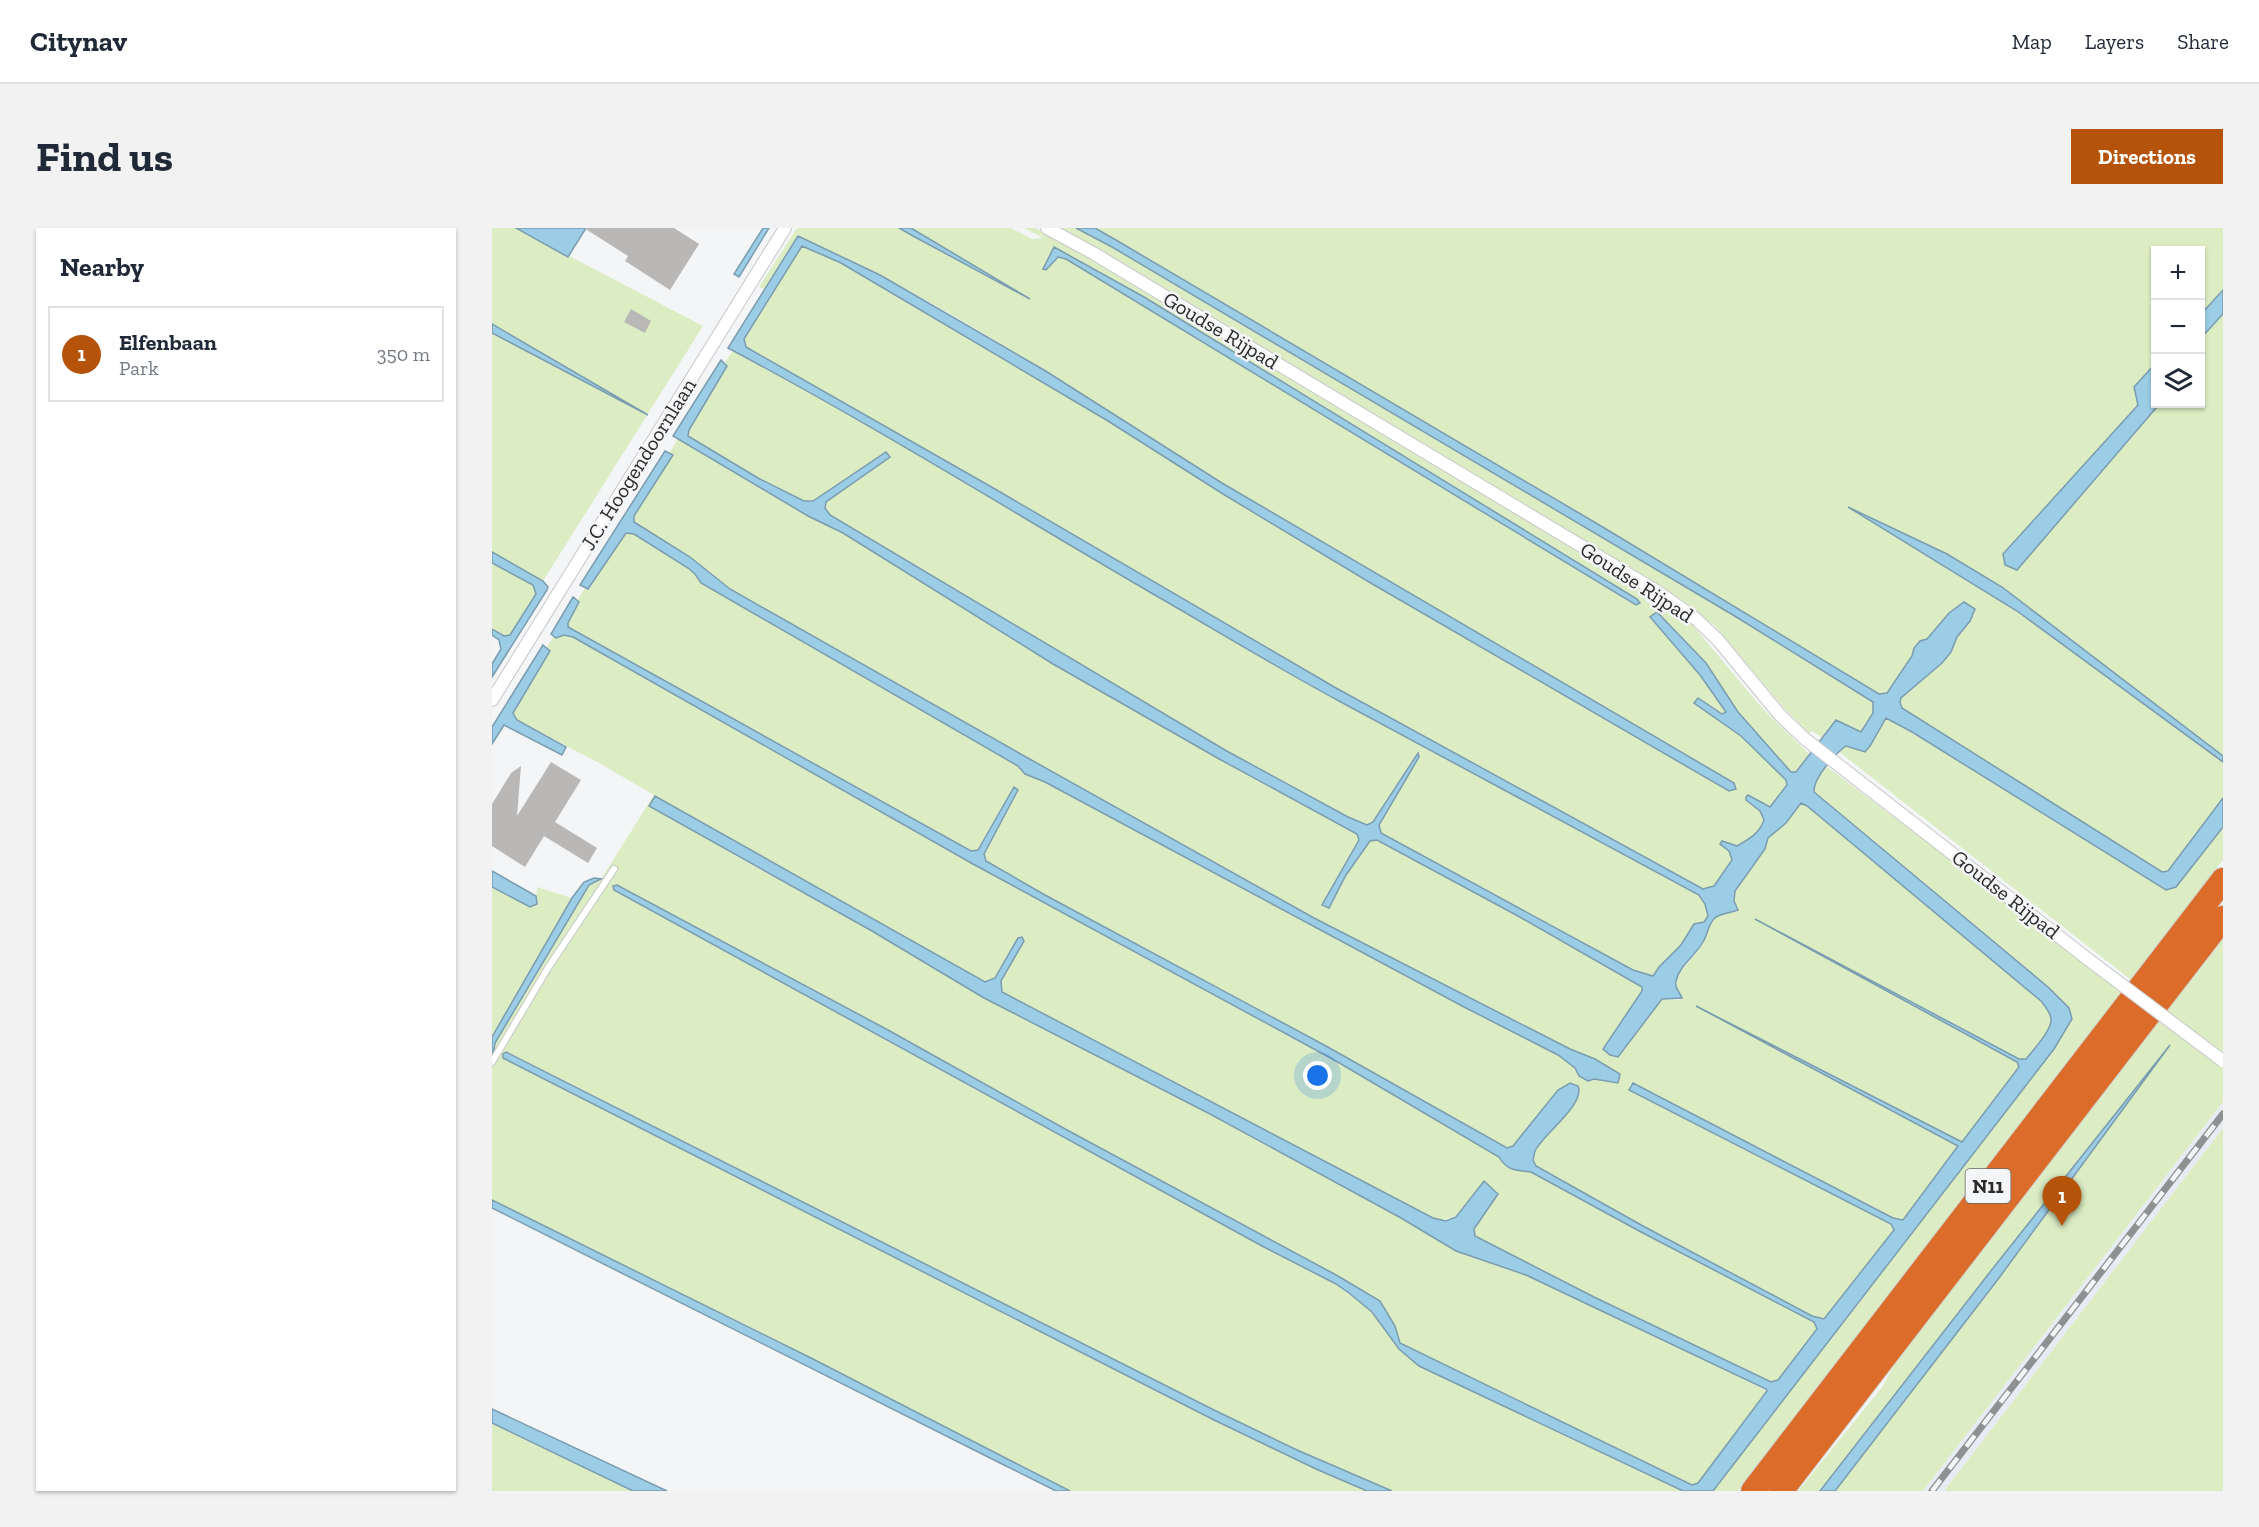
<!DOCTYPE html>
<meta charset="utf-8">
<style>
:root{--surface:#fff;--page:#f2f2f3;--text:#1f2937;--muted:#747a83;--line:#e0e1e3;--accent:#b45309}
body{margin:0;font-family:"Zilla Slab",serif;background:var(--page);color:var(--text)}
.controls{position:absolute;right:18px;top:18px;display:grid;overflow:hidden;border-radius:0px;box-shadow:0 2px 4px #0004}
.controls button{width:54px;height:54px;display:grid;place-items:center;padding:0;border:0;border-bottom:2px solid var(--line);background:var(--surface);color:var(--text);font:30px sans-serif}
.you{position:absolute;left:826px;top:848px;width:21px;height:21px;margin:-15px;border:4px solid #fff;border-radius:50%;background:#1a73e8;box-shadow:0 0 0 9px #1a73e833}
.badge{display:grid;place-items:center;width:39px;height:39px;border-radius:50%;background:var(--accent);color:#fff;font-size:20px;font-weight:700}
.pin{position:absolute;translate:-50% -50px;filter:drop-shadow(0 2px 3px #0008)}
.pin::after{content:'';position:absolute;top:32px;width:21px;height:18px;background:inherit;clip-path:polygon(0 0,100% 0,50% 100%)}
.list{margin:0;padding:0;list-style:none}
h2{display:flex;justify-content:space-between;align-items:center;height:78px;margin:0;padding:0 24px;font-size:26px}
h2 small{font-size:20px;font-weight:400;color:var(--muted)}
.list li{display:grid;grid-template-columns:39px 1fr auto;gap:18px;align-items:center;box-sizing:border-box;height:96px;margin:0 12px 12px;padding:0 12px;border:2px solid var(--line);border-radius:0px}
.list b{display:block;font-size:22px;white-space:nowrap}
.list p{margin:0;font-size:20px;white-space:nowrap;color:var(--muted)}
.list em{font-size:20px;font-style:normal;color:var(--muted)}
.icon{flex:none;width:33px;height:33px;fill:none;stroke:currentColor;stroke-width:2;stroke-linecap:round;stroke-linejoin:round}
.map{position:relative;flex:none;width:1731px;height:1263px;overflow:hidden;border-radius:0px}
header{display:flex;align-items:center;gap:36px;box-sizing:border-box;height:84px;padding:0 30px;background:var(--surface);border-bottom:2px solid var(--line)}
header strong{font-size:28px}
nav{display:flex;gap:33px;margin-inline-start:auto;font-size:21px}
.intro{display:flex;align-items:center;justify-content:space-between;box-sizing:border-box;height:144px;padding:0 36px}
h1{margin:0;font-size:42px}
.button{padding:15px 27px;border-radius:0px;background:var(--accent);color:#fff;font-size:21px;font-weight:700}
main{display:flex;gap:36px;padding:0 36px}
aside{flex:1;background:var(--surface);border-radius:0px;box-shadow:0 2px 4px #0004}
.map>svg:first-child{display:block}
.built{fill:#e7ebf4}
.green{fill:#dcedc4;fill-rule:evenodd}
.water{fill:#9ccde6;stroke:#7a9cae;stroke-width:1.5}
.building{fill:#bab8b6}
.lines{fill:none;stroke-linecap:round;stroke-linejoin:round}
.lane-casing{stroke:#c7c7ca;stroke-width:8}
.street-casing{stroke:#c7c7ca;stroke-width:14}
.highway-casing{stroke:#d0d0d0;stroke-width:26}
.lane{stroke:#fff;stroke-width:6}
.street{stroke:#fff;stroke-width:12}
.highway{stroke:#dc6c2a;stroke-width:24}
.rail-casing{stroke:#8f9091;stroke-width:7}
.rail{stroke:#f4f5f7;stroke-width:4.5;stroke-dasharray:14;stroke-linecap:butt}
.street-bridge-casing{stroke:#c7c7ca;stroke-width:14;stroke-linecap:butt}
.street-bridge{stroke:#fff;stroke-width:12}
.labels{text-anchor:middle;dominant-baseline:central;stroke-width:5;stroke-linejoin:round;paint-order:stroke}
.shield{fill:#f4f5f7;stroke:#676768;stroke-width:1.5}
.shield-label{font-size:20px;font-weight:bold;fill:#2a2a2b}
.street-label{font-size:21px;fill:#2a2a2b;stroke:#f4f5f7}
</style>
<header>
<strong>Citynav</strong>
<nav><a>Map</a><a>Layers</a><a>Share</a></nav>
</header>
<div class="intro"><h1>Find us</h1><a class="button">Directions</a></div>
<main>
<aside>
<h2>Nearby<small></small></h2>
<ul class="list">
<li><span class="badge">1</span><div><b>Elfenbaan</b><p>Park</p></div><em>350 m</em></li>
</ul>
</aside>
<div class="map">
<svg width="1731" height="1263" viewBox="0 0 1731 1263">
<rect width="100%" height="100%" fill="#f4f5f7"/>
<!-- built -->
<polygon class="built" points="1731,874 1731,900 1452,1263 1431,1263"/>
<!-- green -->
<g class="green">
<polygon points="0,0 24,0 211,98 51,353 0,324 0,105 144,180 0,96"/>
<path d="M305,0H407L522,62L419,0H519L540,11L551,10L532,0H544L655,64L1153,363L1154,373L1159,376L1170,374L1198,394L1271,481L1317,526L1304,545L1299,544L1246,484L1214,435L1165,384L1159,389L1208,447L1234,484L1230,486L1206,470L1202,475L1249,508L1294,552L1295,557L1278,579L1257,567L1254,572L1268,583L1272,592C1269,603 1255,616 1244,618C1239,618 1233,617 1229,616L1237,623L1240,632L1222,658L1212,661L844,460L503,261L254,119L252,112L310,18L349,35L616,193L731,266L877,354L1237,563L1244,561L1241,555C1070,456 898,358 729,254C591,169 456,74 306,8L274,62L267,59ZM562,19L1145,371L1147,375L1143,377L574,31L566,29L554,42L551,41Z"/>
<polygon points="567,0 584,0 620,19 1241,387 1381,474 1381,485 1369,504 1344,492 1331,510 1320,503 1317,505 1290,478 1223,398 1187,370"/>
<polygon points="603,0 1731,0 1731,62 1709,86 1708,22 1664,22 1663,136 1642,159 1646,176 1571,262 1584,271 1645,204 1660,164 1663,160 1664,176 1708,176 1709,110 1731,86 1731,528 1510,359 1455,326 1453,340 1525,383 1731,534 1731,570 1676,643 1670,644 1410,480 1408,474 1409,470 1450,435 1459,424 1465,409 1478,393 1457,385 1435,411 1422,420 1420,428 1394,465 1387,466 1109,298"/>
<polygon points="241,123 313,161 441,235 660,366 845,472 932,517 1207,667 1213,676 1216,688 1212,694 1202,696 1189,717 1167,738 1161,748 1141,742 889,605 887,597 926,530 925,525 881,594 875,597 856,589 733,522 338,287 333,280 334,274 397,229 395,225 321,273 312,273 266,250 196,208 197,202 235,138 233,134"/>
<path d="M186,211L316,288L351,305L561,436L729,532L865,606L867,612L831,677L837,679L854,647L878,613L885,612L1026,688L1150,759L1151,763L1112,821L1118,827L1126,829L1170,771L1187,772L1189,767L1184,762C1183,743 1201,732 1210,717C1215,709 1215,697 1222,691C1228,685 1237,685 1245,684L1246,680L1242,673L1243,663L1273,621L1276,610L1294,595L1309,575L1315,578L1549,773C1553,778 1558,784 1559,790C1561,801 1541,822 1534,831H1527L1263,691L1525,834L1527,839L1470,914L1204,778L1466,918L1411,992L1401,990L1141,856L1138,857L1137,862L1399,996L1402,1002L1332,1091L1320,1088L1151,998L1044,938L1041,932L1043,922L1083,876L1066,862L1021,918L1015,920L834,818L553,667L494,633L492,626L526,562L522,559L485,622L479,623L76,399V395L87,374L85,373L93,360L97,361L134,304L142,306L196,340L203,346L209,355L526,538L533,546L553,554L972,779L1066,827L1084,840L1087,848L1096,853L1102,851L1126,855L1128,846L1103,831L1078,822L822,690L534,529L238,361L198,329L142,294V288L181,227L177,225Z"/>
<polygon points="0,335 41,357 44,366 18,407 12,408 0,401"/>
<path d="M72,407L81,409L481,636L844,833L1007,929C1015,943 1024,942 1039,944L1322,1094L1325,1101L1286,1152L1279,1154L1102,1069L983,1008L982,1001L1006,966L992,953C975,972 970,997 941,990L510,764L509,753L532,713L526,710L503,750L493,754L226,618L380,703L492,770L718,886L909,990L964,1023L1034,1047L1147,1099L1275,1163L1206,1255L1200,1257L908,1115L903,1098L888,1073L846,1048L575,902L396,802L125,657L122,662L572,910L844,1056L880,1084L907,1121L1191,1263H900L805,1222L722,1182L15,824L11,830L720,1191L824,1241L875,1263H578L319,1130L0,972V825L2,822L3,815L97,657L109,651L162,567L107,535L25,492L21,485L57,424L55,419L62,408L64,410Z"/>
<polygon points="1394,490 1507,557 1674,662 1684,659 1731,599 1731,632 1639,752 1346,523 1354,518 1378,518"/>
<polygon points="1334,538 1591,732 1629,764 1246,1263 1221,1263 1562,821 1580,791 1556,759 1322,564 1322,557"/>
<polygon points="0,659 38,679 44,676 45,659 80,670 0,809"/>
<polygon points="1731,709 1731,874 1431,1263 1306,1263 1391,1158 1409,1123"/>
<polygon points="1731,900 1731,1263 1452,1263"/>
<polygon points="0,1195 141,1263 0,1263"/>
</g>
<!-- water -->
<g class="water">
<polygon points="24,0 94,0 76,29"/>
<polygon points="271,0 277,0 247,49 242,46"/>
<polygon points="407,0 419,0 538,71 421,8"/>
<path d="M584,0H603L624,12L1109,298L1387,466L1395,465L1420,428L1422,420L1428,413L1435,411L1457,385L1472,374L1483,381L1478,393L1465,409L1459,424L1450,435L1409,470L1408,474L1410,480L1670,644L1676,643L1731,570V599L1684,659L1674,662L1420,504L1394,490L1378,518L1373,524L1354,518C1343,526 1321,550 1322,564L1556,759L1577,780L1580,791L1562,821L1221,1263H1191L927,1138L907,1121L880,1084L857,1065L844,1056L770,1018L122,662L121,658L125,657L396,802L575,902L846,1048L888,1073L903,1098L908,1115L1200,1257L1206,1255L1275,1163L1274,1161L1034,1047L964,1023L909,990L718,886L492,770L380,703L157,578L163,568L493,754L503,750L526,710L530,709L532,713L509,753L510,764L941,990L954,993L964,989L992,953L1006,966L982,1001L983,1008L1102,1069L1279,1154L1286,1152L1325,1101L1322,1094L1149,1004L1039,944C1024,942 1015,943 1007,929L844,833L481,636L81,409L72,407L64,410L59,406L81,369L87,374L76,395V399L479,623L486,622L522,559L526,562L492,626L494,633L553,667L834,818L1015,920L1021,918L1066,862L1078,855L1086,858C1094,876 1050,907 1043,923C1042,926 1042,929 1041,932L1044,938L1151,998L1320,1088L1332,1091L1402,1002L1399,996L1137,862L1141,855L1401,990L1411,992L1466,918L1204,778L1470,914L1527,839L1525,834L1263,691L1527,831H1534C1541,822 1561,801 1559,790C1558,784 1553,778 1549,773L1315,578L1309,575L1294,595L1276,610L1273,621L1243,663L1242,673L1246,682C1239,685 1231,685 1224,689C1216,695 1216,706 1211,714C1204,727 1187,738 1184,753C1182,760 1188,764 1190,770L1170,771L1126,829L1118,827L1111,821L1150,763V759L1026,688L885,612L878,613L854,647L837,680L830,677L867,612L865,606L729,532L561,436L351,305L316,288L181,208L229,132L235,138L197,202L196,208L266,250L312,273H321L394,224L398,229L334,274L333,280L338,287L733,522L856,589L875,597L881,594L926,525L927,529L887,597L889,605L1141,742L1161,748L1167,739L1189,717L1202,696L1212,694L1216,688L1213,676L1207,667C1087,602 967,538 847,473C793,444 740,412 687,381C536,294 389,201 236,120L306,8L388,47L552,142L730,255L1242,555L1244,561L1237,563L877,354L731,266L616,193L349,35L310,18L252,111L254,119L503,261L844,460L1211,661L1222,658L1240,632L1237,623L1228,616L1230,613L1245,618C1257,611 1268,605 1272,592L1268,583L1254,572V569L1256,567L1278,579L1295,557L1294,552L1249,508L1202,475L1206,470L1230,486L1234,484L1208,447L1158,389L1165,384L1214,435L1246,484L1299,544H1304L1344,492L1369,504L1381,485V474L1241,387L620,19Z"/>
<polygon points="562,19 652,69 1145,371 1148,375 1144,377 574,31 566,29 554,42 551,41"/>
<polygon points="1731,62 1731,86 1709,110 1709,86"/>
<polygon points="0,96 156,187 0,105"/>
<polygon points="1663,136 1663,160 1660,164 1664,180 1525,342 1513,337 1511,326 1646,177 1642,159"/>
<polygon points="173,223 181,227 142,288 142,294 198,329 238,361 534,529 822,690 1078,821 1103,831 1128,846 1126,855 1102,851 1096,853 1087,848 1083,840 1066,827 972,779 553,554 533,546 526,538 209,355 203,346 196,340 142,306 134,305 96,361 88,357"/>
<polygon points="1356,279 1455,326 1510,359 1731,528 1731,534 1525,383"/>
<polygon points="0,324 51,353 56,359 55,362 0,449 0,436 9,421 7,412 0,407 0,401 12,408 18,407 44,366 41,357 0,335"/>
<polygon points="51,417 58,423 21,485 25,492 74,519 70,527 12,497 0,516 0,499"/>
<polygon points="0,643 44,668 45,676 38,679 0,659"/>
<polygon points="102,650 109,651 97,657 3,815 2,822 0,825 0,809 80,670 92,654"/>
<polygon points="1678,817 1507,1050 1343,1263 1328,1263 1498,1044"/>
<polygon points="14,824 722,1182 805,1222 900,1263 875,1263 824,1241 720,1191 11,830 11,826"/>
<polygon points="0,972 319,1130 578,1263 564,1263 508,1235 0,980"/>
<polygon points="0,1181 175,1263 141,1263 0,1195"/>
</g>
<!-- building -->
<g class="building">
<polygon points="92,0 182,0 207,16 178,62 133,33 136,28"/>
<polygon points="139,81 159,93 153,105 132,94"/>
<polygon points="59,534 89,552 63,594 105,620 96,635 52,608 33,639 0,618 0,576 19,545 29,538 25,588"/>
</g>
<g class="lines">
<!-- lane casing -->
<g class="lane-casing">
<polyline id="lane" points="0,834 56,740 122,641"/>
</g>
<!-- street casing -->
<g class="street-casing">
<g id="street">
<polyline points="555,0 601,25 1166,364 1204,391 1226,412 1287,486 1313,511 1597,732"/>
<polyline points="0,472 293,0"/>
</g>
</g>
<!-- highway casing -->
<g class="highway-casing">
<g id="highway">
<polyline points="1261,1263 1731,652"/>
<polyline points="1289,1263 1731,690"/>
</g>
</g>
<!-- lane -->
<use href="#lane" class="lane"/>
<!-- street -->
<use href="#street" class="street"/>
<!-- highway -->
<use href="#highway" class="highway"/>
<!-- rail casing -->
<g class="rail-casing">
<polyline id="rail" points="1440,1263 1731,886"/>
</g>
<!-- rail -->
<use href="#rail" class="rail"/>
<!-- street-bridge casing -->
<g class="street-bridge-casing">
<polyline id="street-bridge" points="1597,732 1731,833"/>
</g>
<!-- street-bridge -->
<use href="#street-bridge" class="street-bridge"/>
</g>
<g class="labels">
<!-- shield labels -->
<rect class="shield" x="1473.5" y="941" width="45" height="34" rx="4.5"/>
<g class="shield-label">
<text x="1496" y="958">N11</text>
</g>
<!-- street labels -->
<g class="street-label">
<text transform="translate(729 102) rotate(31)">Goudse Rijpad</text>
<text transform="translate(146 236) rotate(-58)">J.C. Hoogendoornlaan</text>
<text transform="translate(1145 354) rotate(33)">Goudse Rijpad</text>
<text transform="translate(1514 666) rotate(38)">Goudse Rijpad</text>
</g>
</g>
</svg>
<div class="controls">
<button>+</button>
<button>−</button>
<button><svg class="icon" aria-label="layers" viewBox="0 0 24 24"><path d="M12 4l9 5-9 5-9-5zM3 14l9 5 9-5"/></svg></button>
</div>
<div class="you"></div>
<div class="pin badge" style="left:1570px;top:998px">1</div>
</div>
</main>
